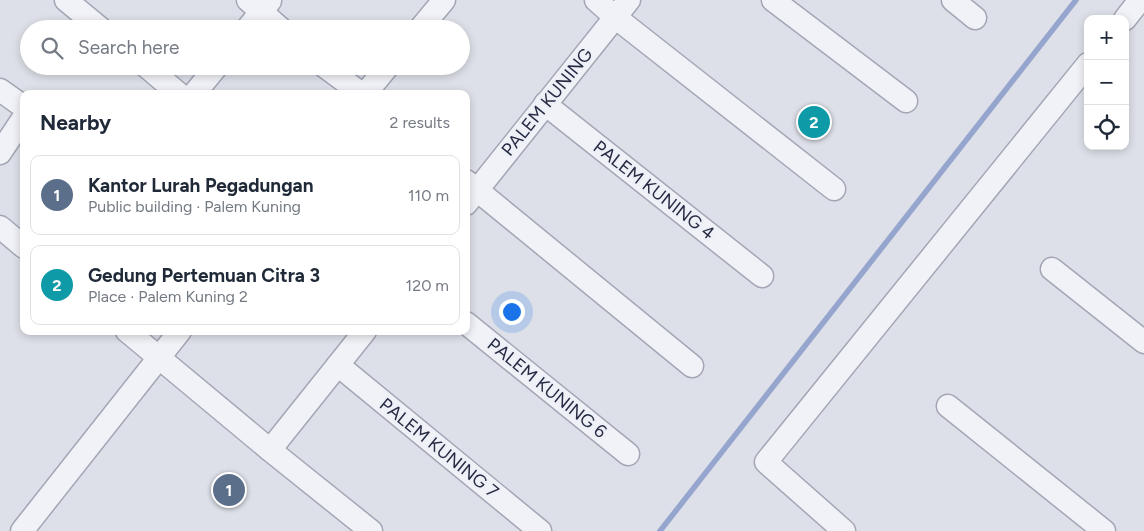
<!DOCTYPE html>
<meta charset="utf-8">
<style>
:root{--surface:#fff;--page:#f2f2f3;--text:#1f2937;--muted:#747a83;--line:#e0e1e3;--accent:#dc3d35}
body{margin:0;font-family:Figtree,sans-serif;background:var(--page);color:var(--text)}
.controls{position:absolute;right:15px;top:15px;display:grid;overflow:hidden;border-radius:10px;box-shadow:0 2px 8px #0003}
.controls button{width:45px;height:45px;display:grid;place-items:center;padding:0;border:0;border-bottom:1px solid var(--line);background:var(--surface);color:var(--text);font:25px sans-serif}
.you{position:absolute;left:511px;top:311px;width:18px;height:18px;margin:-12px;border:4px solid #fff;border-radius:50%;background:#1a73e8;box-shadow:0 0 0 8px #1a73e833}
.badge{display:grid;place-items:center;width:32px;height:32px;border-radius:50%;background:var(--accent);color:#fff;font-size:16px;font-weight:700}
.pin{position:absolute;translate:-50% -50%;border:2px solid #fff;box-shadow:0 1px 5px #0006}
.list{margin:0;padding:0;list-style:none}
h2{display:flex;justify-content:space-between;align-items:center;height:65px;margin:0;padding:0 20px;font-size:21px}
h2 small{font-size:16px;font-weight:400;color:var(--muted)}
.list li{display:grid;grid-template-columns:32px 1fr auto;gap:15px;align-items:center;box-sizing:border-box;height:80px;margin:0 10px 10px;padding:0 10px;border:1px solid var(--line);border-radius:10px}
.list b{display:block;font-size:19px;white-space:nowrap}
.list p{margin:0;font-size:16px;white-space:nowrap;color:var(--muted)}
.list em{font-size:16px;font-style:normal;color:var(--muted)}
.icon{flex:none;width:28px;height:28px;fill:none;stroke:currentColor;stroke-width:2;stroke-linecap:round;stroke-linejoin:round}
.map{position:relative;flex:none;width:1144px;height:531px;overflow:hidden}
.search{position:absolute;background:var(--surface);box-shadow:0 2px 8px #0003;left:20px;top:20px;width:450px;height:55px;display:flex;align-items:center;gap:12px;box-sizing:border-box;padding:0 18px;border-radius:28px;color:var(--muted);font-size:19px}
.panel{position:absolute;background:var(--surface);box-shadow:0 2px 8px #0003;left:20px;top:90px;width:450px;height:245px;border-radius:10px}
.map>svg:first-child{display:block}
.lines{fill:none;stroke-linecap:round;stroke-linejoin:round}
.stream{stroke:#95a5cd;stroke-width:5.5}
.minor-casing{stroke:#a3a6b4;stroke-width:25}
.minor{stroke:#f1f2f7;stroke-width:22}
.labels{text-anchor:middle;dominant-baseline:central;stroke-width:5;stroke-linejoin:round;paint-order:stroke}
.street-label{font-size:18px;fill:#262a42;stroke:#eef0f7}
</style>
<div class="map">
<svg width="1144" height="531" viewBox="0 0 1144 531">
<rect width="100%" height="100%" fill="#dee0e9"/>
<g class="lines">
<!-- stream -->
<polyline class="stream" points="660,531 1076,0"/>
<!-- minor casing -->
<g class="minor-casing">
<g id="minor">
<polyline points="66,0 101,29"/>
<polyline points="248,0 281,29"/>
<polyline points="596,0 615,17 834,189"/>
<polyline points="773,0 906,101"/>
<polyline points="953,0 975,18"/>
<polyline points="1125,19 1140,0"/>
<polyline points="247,29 270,1"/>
<polyline points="420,29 444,0"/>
<polyline points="146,66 179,94"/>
<polyline points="324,66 362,94"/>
<polyline points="0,90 24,107"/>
<polyline points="194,94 217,66"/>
<polyline points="365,94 388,66"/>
<polyline points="545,104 762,276"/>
<polyline points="0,153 24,117"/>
<polyline points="466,181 692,366"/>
<polyline points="466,204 629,0"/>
<polyline points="0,227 24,247"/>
<polyline points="1052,269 1144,342"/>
<polyline points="466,323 628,454"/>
<polyline points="127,331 270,450 371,531"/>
<polyline points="338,365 540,531"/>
<polyline points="948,406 1104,531"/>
<polyline points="270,450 365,331"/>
<polyline points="22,531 180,331"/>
<polyline points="844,531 766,462 1088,64"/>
</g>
</g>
<!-- minor -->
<use href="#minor" class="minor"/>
</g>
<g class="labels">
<!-- street labels -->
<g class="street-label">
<text transform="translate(547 102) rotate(-51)">PALEM KUNING</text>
<text transform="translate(654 190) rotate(38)">PALEM KUNING 4</text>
<text transform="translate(547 388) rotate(39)">PALEM KUNING 6</text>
<text transform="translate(439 448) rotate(39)">PALEM KUNING 7</text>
</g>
</g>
</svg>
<div class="controls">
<button>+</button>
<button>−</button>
<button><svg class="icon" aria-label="locate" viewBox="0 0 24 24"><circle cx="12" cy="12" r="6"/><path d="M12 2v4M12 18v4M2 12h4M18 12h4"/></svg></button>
</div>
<div class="you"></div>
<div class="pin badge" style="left:229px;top:490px;background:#5c6f8a">1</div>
<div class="pin badge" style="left:814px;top:122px;background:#0f9aa8">2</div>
<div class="search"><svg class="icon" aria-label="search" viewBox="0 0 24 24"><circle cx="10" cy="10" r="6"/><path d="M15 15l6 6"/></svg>Search here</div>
<section class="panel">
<h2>Nearby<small>2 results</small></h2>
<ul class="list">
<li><span class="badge" style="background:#5c6f8a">1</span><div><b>Kantor Lurah Pegadungan</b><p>Public building · Palem Kuning</p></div><em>110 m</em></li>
<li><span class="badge" style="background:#0f9aa8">2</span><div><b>Gedung Pertemuan Citra 3</b><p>Place · Palem Kuning 2</p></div><em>120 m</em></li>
</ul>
</section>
</div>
